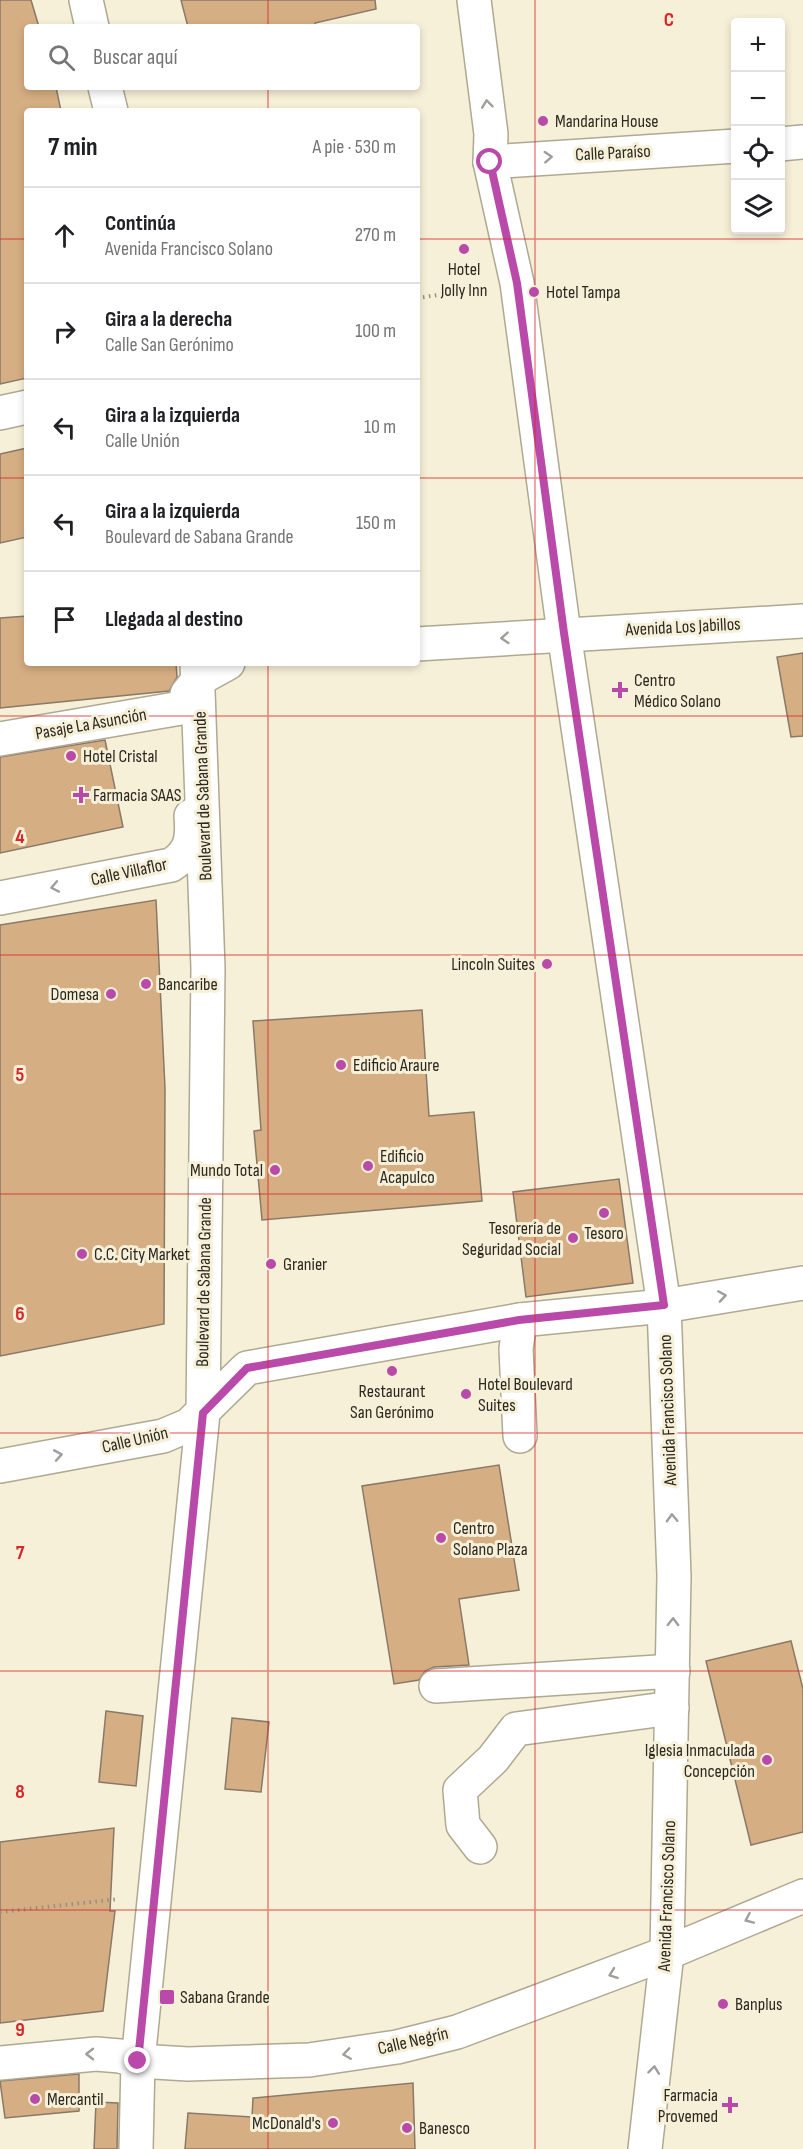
<!DOCTYPE html>
<html lang="es">
<meta charset="utf-8">
<style>
:root{--surface:#fff;--page:#f2f2f2;--text:#202124;--muted:#757577;--line:#e0e0e0}
body{margin:0;font-family:"Sofia Sans Condensed",sans-serif;background:var(--page);color:var(--text)}
.controls{position:absolute;right:18px;top:18px;display:grid;overflow:hidden;border-radius:6px;box-shadow:0 3px 9px #0003}
.controls button{width:54px;height:54px;display:grid;place-items:center;padding:0;border:0;border-bottom:2px solid var(--line);background:var(--surface);color:var(--text);font:30px sans-serif}
.stop{position:absolute;width:18px;height:18px;margin:-14px;border:4px solid #b94aa9;border-radius:50%;background:#fff}
.stop.end{background:#b94aa9;border-color:#fff;box-shadow:0 2px 6px #0008}
.list{margin:0;padding:0;list-style:none}
h2{display:flex;justify-content:space-between;align-items:center;height:78px;margin:0;padding:0 24px;font-size:26px}
h2 small{font-size:20px;font-weight:400;color:var(--muted)}
.list li{display:grid;grid-template-columns:39px 1fr auto;gap:18px;align-items:center;box-sizing:border-box;height:96px;padding:0 24px;border-top:2px solid var(--line)}
.list b{display:block;font-size:22px;white-space:nowrap}
.list p{margin:0;font-size:20px;white-space:nowrap;color:var(--muted)}
.list em{font-size:20px;font-style:normal;color:var(--muted)}
.icon{flex:none;width:33px;height:33px;fill:none;stroke:currentColor;stroke-width:2;stroke-linecap:round;stroke-linejoin:round}
.map{position:relative;flex:none;width:803px;height:2149px;overflow:hidden}
.search{position:absolute;background:var(--surface);box-shadow:0 3px 9px #0003;left:24px;top:24px;width:396px;height:66px;display:flex;align-items:center;gap:15px;box-sizing:border-box;padding:0 21px;border-radius:6px;color:var(--muted);font-size:22px}
.panel{position:absolute;background:var(--surface);box-shadow:0 3px 9px #0003;left:24px;top:108px;width:396px;height:558px;border-radius:6px}
.map>svg:first-child{display:block}
.building{fill:#d6ae83;stroke:#897969;stroke-width:1.5}
.lines{fill:none;stroke-linecap:round;stroke-linejoin:round}
.minor-casing{stroke:#afa892;stroke-width:36}
.path{stroke:#969181;stroke-width:4;stroke-dasharray:1.5 4.5;stroke-linecap:butt}
.minor{stroke:#fff;stroke-width:33}
.oneway{stroke:#a09e9b}
.route{stroke:#b94aa9;stroke-width:8}
.grid{fill:none;stroke:#d62828;stroke-width:1.5;stroke-opacity:0.55}
.poi-dot{fill:#b94aa9;stroke:#f7f0d9;stroke-width:2}
.labels{text-anchor:middle;dominant-baseline:central;stroke-width:6;stroke-linejoin:round;paint-order:stroke}
.poi-label{font-size:18px;fill:#2b2820;stroke:#f7f0d9;text-anchor:start}
.street-label{font-size:18px;fill:#2b2820;stroke:#f7f0d9}
.grid-label{font-size:20px;text-anchor:middle;font-weight:bold;fill:#d62828;stroke:#f7f0d9;stroke-width:6;stroke-linejoin:round;paint-order:stroke}
</style>
<div class="map">
<svg width="803" height="2149" viewBox="0 0 803 2149">
<rect width="100%" height="100%" fill="#f7f0d9"/>
<!-- building -->
<g class="building">
<polygon points="0,0 31,0 39,27 27,27 27,87 56,87 61,111 27,111 27,378 0,384"/>
<polygon points="181,0 375,0 376,9 315,23 316,27 188,27"/>
<polygon points="27,448 27,537 0,543 0,454"/>
<polygon points="27,616 27,663 176,663 177,677 169,691 0,708 0,618"/>
<polygon points="803,653 803,736 791,737 777,657"/>
<polygon points="105,740 123,827 0,853 0,757"/>
<polygon points="156,900 165,1088 164,1324 0,1356 0,925"/>
<polygon points="422,1010 429,1116 474,1112 482,1201 262,1220 254,1131 261,1130 253,1021"/>
<polygon points="619,1179 633,1283 526,1297 513,1192"/>
<polygon points="499,1465 519,1590 459,1599 469,1665 434,1667 425,1671 419,1680 394,1684 362,1486"/>
<polygon points="791,1641 803,1689 803,1832 751,1845 706,1661"/>
<polygon points="106,1711 143,1716 136,1786 99,1782"/>
<polygon points="232,1718 269,1722 261,1792 225,1789"/>
<polygon points="114,1828 110,1911 115,1911 103,2011 0,2023 0,1842"/>
<polygon points="79,2074 79,2111 5,2118 0,2081"/>
<polygon points="413,2083 415,2149 185,2149 188,2113 252,2117 253,2098"/>
<polygon points="96,2102 118,2103 117,2149 94,2149"/>
</g>
<g class="lines">
<!-- minor casing -->
<g class="minor-casing">
<g id="minor">
<polyline points="86,0 92,27"/>
<polyline points="474,0 491,134 490,162 517,283 564,633 664,1306 674,1576 667,1953 645,2149"/>
<polyline points="105,87 111,111"/>
<polyline points="780,144 803,142"/>
<polyline points="490,162 736,146"/>
<polyline points="0,413 27,407"/>
<polyline points="417,644 803,621"/>
<polyline points="187,694 199,679 228,663"/>
<polyline points="0,739 181,708"/>
<path d="M0,898L171,865C191,853 193,838 191,816"/>
<polyline points="520,1320 516,1349 520,1436"/>
<polyline points="0,1466 163,1436 189,1425 247,1368 520,1320 664,1306 803,1283"/>
<polyline points="436,1686 673,1671"/>
<polyline points="480,1847 463,1825 460,1790 493,1759 516,1729 672,1708"/>
<polyline points="0,2063 96,2054 120,2056 138,2061 188,2064 309,2060 397,2047 457,2032 667,1953 803,1896"/>
<polyline points="136,2149 138,2061 203,1413 208,968 197,663"/>
</g>
</g>
<!-- path -->
<g class="path">
<polyline points="417,298 487,288"/>
<polyline points="0,1912 119,1899"/>
</g>
<!-- minor -->
<use href="#minor" class="minor"/>
</g>
<!-- one-way arrows -->
<defs><path id="oneway-chevron" d="M-2-3.5L2.5 0L-2 3.5" fill="none" stroke-width="1.6" stroke-linecap="round" stroke-linejoin="round" transform="scale(1.5)"/></defs>
<g class="oneway">
<use href="#oneway-chevron" transform="translate(487 104) rotate(-97)"/>
<use href="#oneway-chevron" transform="translate(548 157) rotate(-3)"/>
<use href="#oneway-chevron" transform="translate(505 638) rotate(176)"/>
<use href="#oneway-chevron" transform="translate(55 887) rotate(169)"/>
<use href="#oneway-chevron" transform="translate(722 1296) rotate(-9)"/>
<use href="#oneway-chevron" transform="translate(58 1455) rotate(-10)"/>
<use href="#oneway-chevron" transform="translate(672 1518) rotate(-92)"/>
<use href="#oneway-chevron" transform="translate(673 1622) rotate(-89)"/>
<use href="#oneway-chevron" transform="translate(749 1919) rotate(157)"/>
<use href="#oneway-chevron" transform="translate(613 1974) rotate(160)"/>
<use href="#oneway-chevron" transform="translate(90 2054) rotate(180)"/>
<use href="#oneway-chevron" transform="translate(347 2054) rotate(172)"/>
<use href="#oneway-chevron" transform="translate(654 2070) rotate(-83)"/>
</g>
<g class="lines">
<!-- route -->
<polyline class="route" points="138,2061 203,1413 247,1368 519,1320 664,1305 564,633 517,283 490,162"/>
</g>
<!-- grid -->
<path class="grid" d="M268,0V27M535,0V2149M268,87V111M0,239H27M417,239H803M0,478H27M417,478H803M268,663V2149M0,716H803M0,955H803M0,1194H803M0,1433H803M0,1671H803M0,1910H803"/>
<!-- markers -->
<g class="poi-dot">
<circle cx="543" cy="121" r="6"/>
<circle cx="464" cy="249" r="6"/>
<circle cx="534" cy="292" r="6"/>
<path d="M617 681h6v6h6v6h-6v6h-6v-6h-6v-6h6z"/>
<circle cx="71" cy="756" r="6"/>
<path d="M78 786h6v6h6v6h-6v6h-6v-6h-6v-6h6z"/>
<circle cx="547" cy="964" r="6"/>
<circle cx="146" cy="984" r="6"/>
<circle cx="111" cy="994" r="6"/>
<circle cx="341" cy="1065" r="6"/>
<circle cx="368" cy="1166" r="6"/>
<circle cx="275" cy="1170" r="6"/>
<circle cx="604" cy="1213" r="6"/>
<circle cx="573" cy="1238" r="6"/>
<circle cx="82" cy="1254" r="6"/>
<circle cx="271" cy="1264" r="6"/>
<circle cx="392" cy="1371" r="6"/>
<circle cx="466" cy="1394" r="6"/>
<circle cx="441" cy="1538" r="6"/>
<circle cx="767" cy="1760" r="6"/>
<rect x="159" y="1989" width="16" height="16" rx="3"/>
<circle cx="723" cy="2004" r="6"/>
<circle cx="35" cy="2099" r="6"/>
<path d="M727 2096h6v6h6v6h-6v6h-6v-6h-6v-6h6z"/>
<circle cx="333" cy="2123" r="6"/>
<circle cx="407" cy="2128" r="6"/>
</g>
<g class="labels">
<!-- poi labels -->
<g class="poi-label">
<text x="555" y="121">Mandarina House</text>
<text x="464" y="269" text-anchor="middle">Hotel<tspan x="464" dy="21">Jolly Inn</tspan></text>
<text x="546" y="292">Hotel Tampa</text>
<text x="634" y="680">Centro<tspan x="634" dy="21">Médico Solano</tspan></text>
<text x="83" y="756">Hotel Cristal</text>
<text x="93" y="795">Farmacia SAAS</text>
<text x="535" y="964" text-anchor="end">Lincoln Suites</text>
<text x="158" y="984">Bancaribe</text>
<text x="99" y="994" text-anchor="end">Domesa</text>
<text x="353" y="1065">Edificio Araure</text>
<text x="380" y="1156">Edificio<tspan x="380" dy="21">Acapulco</tspan></text>
<text x="263" y="1170" text-anchor="end">Mundo Total</text>
<text x="561" y="1228" text-anchor="end">Tesorería de<tspan x="561" dy="21">Seguridad Social</tspan></text>
<text x="604" y="1233" text-anchor="middle">Tesoro</text>
<text x="94" y="1254">C.C. City Market</text>
<text x="283" y="1264">Granier</text>
<text x="478" y="1384">Hotel Boulevard<tspan x="478" dy="21">Suites</tspan></text>
<text x="392" y="1391" text-anchor="middle">Restaurant<tspan x="392" dy="21">San Gerónimo</tspan></text>
<text x="453" y="1528">Centro<tspan x="453" dy="21">Solano Plaza</tspan></text>
<text x="755" y="1750" text-anchor="end">Iglesia Inmaculada<tspan x="755" dy="21">Concepción</tspan></text>
<text x="180" y="1997">Sabana Grande</text>
<text x="735" y="2004">Banplus</text>
<text x="718" y="2095" text-anchor="end">Farmacia<tspan x="718" dy="21">Provemed</tspan></text>
<text x="47" y="2099">Mercantil</text>
<text x="321" y="2123" text-anchor="end">McDonald's</text>
<text x="419" y="2128">Banesco</text>
</g>
<!-- street labels -->
<g class="street-label">
<text transform="translate(613 153) rotate(-3)">Calle Paraíso</text>
<text transform="translate(683 627) rotate(-3)">Avenida Los Jabillos</text>
<text transform="translate(91 724) rotate(-10)">Pasaje La Asunción</text>
<text transform="translate(203 796) rotate(-92)">Boulevard de Sabana Grande</text>
<text transform="translate(129 872) rotate(-12)">Calle Villaflor</text>
<text transform="translate(204 1282) rotate(-89)">Boulevard de Sabana Grande</text>
<text transform="translate(668 1410) rotate(-92)">Avenida Francisco Solano</text>
<text transform="translate(135 1440) rotate(-13)">Calle Unión</text>
<text transform="translate(667 1896) rotate(-88)">Avenida Francisco Solano</text>
<text transform="translate(413 2041) rotate(-13)">Calle Negrín</text>
</g>
</g>
<g class="grid-label">
<text x="669" y="26">C</text>
<text x="20" y="843">4</text>
<text x="20" y="1081">5</text>
<text x="20" y="1320">6</text>
<text x="20" y="1559">7</text>
<text x="20" y="1798">8</text>
<text x="20" y="2036">9</text>
</g>
</svg>
<div class="controls">
<button>+</button>
<button>−</button>
<button><svg class="icon" aria-label="locate" viewBox="0 0 24 24"><circle cx="12" cy="12" r="6"/><path d="M12 2v4M12 18v4M2 12h4M18 12h4"/></svg></button>
<button><svg class="icon" aria-label="layers" viewBox="0 0 24 24"><path d="M12 4l9 5-9 5-9-5zM3 14l9 5 9-5"/></svg></button>
</div>
<div class="stop" style="left:490px;top:162px"></div>
<div class="stop end" style="left:138px;top:2061px"></div>
<div class="search"><svg class="icon" aria-label="search" viewBox="0 0 24 24"><circle cx="10" cy="10" r="6"/><path d="M15 15l6 6"/></svg>Buscar aquí</div>
<section class="panel">
<h2>7 min<small>A pie · 530 m</small></h2>
<ul class="list">
<li><svg class="icon" aria-label="ahead" viewBox="0 0 24 24"><path d="M12 20V5M6 11l6-6 6 6"/></svg><div><b>Continúa</b><p>Avenida Francisco Solano</p></div><em>270 m</em></li>
<li><svg class="icon" aria-label="right" viewBox="0 0 24 24"><path d="M7 20v-9h11M14 6l5 5-5 5"/></svg><div><b>Gira a la derecha</b><p>Calle San Gerónimo</p></div><em>100 m</em></li>
<li><svg class="icon" aria-label="left" viewBox="0 0 24 24"><path d="M17 20v-9H6M10 6l-5 5 5 5"/></svg><div><b>Gira a la izquierda</b><p>Calle Unión</p></div><em>10 m</em></li>
<li><svg class="icon" aria-label="left" viewBox="0 0 24 24"><path d="M17 20v-9H6M10 6l-5 5 5 5"/></svg><div><b>Gira a la izquierda</b><p>Boulevard de Sabana Grande</p></div><em>150 m</em></li>
<li><svg class="icon" aria-label="arrive" viewBox="0 0 24 24"><path d="M6 21V4h12l-3 4 3 4H6"/></svg><div><b>Llegada al destino</b></div></li>
</ul>
</section>
</div>
